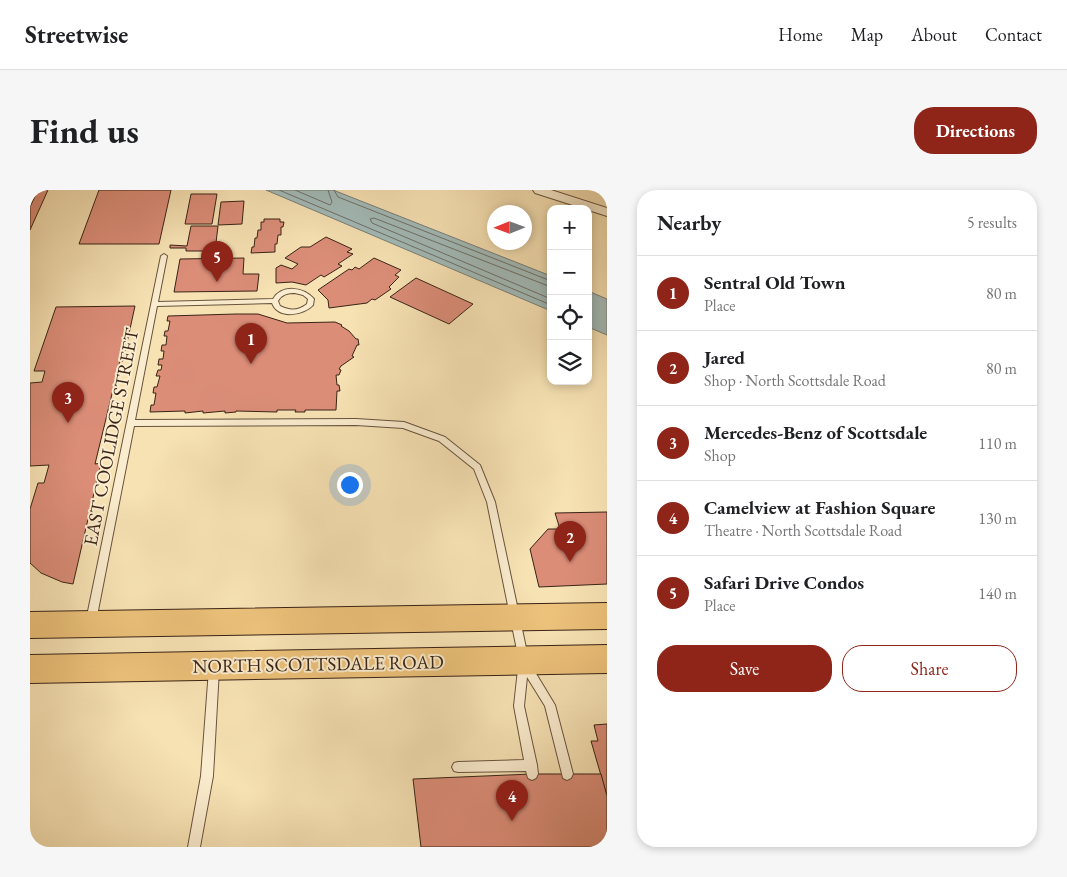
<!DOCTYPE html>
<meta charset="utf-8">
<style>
:root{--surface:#fff;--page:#f6f6f6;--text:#202124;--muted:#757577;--line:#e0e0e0;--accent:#8f2418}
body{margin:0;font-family:"EB Garamond",serif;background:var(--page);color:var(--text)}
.controls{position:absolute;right:15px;top:15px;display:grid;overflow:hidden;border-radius:10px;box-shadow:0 2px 8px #0003}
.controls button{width:45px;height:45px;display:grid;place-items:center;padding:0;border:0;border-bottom:1px solid var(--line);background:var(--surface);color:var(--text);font:25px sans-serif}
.compass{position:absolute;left:457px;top:15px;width:45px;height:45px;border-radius:50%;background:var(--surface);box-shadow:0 2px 8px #0003;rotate:269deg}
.you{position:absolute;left:319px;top:294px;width:18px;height:18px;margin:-12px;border:4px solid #fff;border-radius:50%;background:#1a73e8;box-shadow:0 0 0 8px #1a73e833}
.badge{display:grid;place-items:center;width:32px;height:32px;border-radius:50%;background:var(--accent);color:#fff;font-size:16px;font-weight:700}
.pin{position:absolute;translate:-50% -41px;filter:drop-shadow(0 1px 2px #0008)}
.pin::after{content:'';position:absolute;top:26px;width:18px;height:15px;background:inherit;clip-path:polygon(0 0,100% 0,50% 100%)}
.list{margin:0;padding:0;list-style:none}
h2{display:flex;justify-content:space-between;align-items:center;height:65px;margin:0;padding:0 20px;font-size:21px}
h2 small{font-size:16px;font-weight:400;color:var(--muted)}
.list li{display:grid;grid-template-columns:32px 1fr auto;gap:15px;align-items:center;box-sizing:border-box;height:75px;padding:0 20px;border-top:1px solid var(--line)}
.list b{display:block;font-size:19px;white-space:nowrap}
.list p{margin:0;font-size:16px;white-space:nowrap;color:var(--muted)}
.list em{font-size:16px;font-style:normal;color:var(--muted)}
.actions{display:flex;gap:10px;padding:15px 20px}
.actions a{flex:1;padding:11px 0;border:1px solid var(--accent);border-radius:20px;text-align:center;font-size:18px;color:var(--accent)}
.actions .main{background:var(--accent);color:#fff}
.icon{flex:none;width:28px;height:28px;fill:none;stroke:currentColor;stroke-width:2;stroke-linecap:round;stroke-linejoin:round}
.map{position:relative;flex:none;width:577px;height:657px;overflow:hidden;border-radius:20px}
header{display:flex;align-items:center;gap:30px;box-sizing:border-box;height:70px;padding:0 25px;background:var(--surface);border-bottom:1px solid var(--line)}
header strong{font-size:24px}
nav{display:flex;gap:28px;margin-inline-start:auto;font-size:18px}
.intro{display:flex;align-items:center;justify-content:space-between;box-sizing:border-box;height:120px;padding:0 30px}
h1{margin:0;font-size:35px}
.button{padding:12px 22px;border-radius:20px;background:var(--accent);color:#fff;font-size:18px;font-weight:700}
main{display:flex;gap:30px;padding:0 30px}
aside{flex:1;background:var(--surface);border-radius:20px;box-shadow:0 2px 8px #0003}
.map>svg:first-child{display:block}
.water{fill:#a2bbb9;stroke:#787e78}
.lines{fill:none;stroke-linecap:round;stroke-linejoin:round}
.shore{stroke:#6e6f68;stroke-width:1}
.building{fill:#db8d78;stroke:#392316}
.lane-casing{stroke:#68533e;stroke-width:2}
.street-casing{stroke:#68533e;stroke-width:2}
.primary-casing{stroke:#392316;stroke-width:2}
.lane{fill:#faecce;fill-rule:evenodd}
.street{fill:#faecce;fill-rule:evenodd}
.primary{fill:#ecc17a;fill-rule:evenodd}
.labels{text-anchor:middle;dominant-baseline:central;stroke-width:4;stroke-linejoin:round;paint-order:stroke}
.street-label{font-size:19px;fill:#392316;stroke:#faecce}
</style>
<header>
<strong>Streetwise</strong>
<nav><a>Home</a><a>Map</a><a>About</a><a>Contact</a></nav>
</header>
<div class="intro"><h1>Find us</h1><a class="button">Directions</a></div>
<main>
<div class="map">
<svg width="577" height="657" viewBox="0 0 577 657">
<rect width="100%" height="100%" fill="#f7e2b4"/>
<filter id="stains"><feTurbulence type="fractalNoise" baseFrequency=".004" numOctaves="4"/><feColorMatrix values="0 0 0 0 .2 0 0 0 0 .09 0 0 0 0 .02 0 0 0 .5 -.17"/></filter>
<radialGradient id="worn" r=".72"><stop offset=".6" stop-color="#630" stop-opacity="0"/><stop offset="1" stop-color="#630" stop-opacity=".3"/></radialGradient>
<!-- water -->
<g class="water">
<polygon points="236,0 303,0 521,86 521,121"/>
<polygon points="558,101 577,109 577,145 558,137"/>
</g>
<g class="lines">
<!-- shore -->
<g class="shore">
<polyline points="249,0 521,115"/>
<polyline points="265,0 300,15 302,12 298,0"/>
<polyline points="304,0 308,7 521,91"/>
<polyline points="521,97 344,28 340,29 342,33 521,109"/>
</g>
</g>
<!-- building -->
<g class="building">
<polygon points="8,0 18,0 0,40 0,17"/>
<polygon points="69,0 141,0 129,54 49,54"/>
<polygon points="161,4 187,4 182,34 155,34"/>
<polygon points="214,11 212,34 188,35 191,12"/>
<polygon points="234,29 250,29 250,32 254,32 253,37 251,37 251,45 248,45 247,54 245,54 245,62 221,63 222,57 224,57 225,48 227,48 228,40 231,40 231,32 234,32"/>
<polygon points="161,36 188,36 185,61 156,61 156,58 140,58 140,55 157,56"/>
<polygon points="296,47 322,59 317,62 323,64 308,74 312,76 294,87 291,85 276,95 262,92 246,93 246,78 251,75 262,79 268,74 255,68 271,57 280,57"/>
<polygon points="214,68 213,84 229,84 227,101 144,102 150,69"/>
<polygon points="344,68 371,80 365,85 369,87 359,97 361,99 345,110 342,109 337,113 299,118 298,110 288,100 319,79 322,80 325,77 329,79"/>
<polygon points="386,88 443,114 419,134 360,107"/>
<polygon points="105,116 93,171 90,171 65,274 71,273 43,394 32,392 11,383 0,373 0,319 8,293 14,293 19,275 0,276 0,193 12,192 15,181 4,181 26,117"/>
<polygon points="206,124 228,124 257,133 305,132 312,135 311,136 319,141 326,149 328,149 329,155 327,155 322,166 324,167 311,176 309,179 311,180 309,185 306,185 307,195 309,195 310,201 307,201 306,220 275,220 275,222 265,222 266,220 247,220 247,222 206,221 206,222 195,223 195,221 173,223 173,221 155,223 155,221 120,222 121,215 124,215 126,203 123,203 124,197 127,197 130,186 126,186 128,180 131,180 132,175 128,175 129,169 133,169 134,161 131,161 132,155 136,155 137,146 134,146 135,141 138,141 140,131 137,131 138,126"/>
<polygon points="577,322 577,394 509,397 500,359 518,339 530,339 525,323"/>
<polygon points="577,534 577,606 561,551 568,551 564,535"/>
<polygon points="502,584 571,584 577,606 577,657 391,657 383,589"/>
</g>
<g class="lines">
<!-- lane casing -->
<g class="lane-casing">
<g id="lane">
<path d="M134,64L137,66L128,112L243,109C252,94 274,97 284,109L283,115C274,125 248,130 242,113L127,116L105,230L326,229L374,232L415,247L450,275L465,312L499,472L525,515L543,584L541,588L537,590L533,588L515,516L497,487L494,516L507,575L508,584L506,588L502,590L498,588L496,581L428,582L424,581L422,577L424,573L428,572L494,570L484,516L489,470L457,312L444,279L409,251L373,238L326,235L104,236L66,431L64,434L61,435L58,434L56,431L131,66ZM265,103L273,105L278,109L277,114C268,121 260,121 250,116L248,111C252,104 258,103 265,103Z"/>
<polygon points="184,474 188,476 189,479 183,586 170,657 158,657 171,586 179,479 180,476"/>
</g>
</g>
<!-- street casing -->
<g class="street-casing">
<polygon id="street" points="503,0 521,0 577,18 577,26 505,3"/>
</g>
<!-- primary casing -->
<g class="primary-casing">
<g id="primary">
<polygon points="577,413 577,439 0,448 0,422"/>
<polygon points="577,455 577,483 0,493 0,465"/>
</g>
</g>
<!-- lane -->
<use href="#lane" class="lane"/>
<!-- street -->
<use href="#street" class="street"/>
<!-- primary -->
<use href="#primary" class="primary"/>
</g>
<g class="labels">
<!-- street labels -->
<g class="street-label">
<text transform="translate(81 247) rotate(-79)">EAST COOLIDGE STREET</text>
<text transform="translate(288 474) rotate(-1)">NORTH SCOTTSDALE ROAD</text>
</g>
</g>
<rect width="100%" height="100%" filter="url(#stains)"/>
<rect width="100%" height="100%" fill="url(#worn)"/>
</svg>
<div class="controls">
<button>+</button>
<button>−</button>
<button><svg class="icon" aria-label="locate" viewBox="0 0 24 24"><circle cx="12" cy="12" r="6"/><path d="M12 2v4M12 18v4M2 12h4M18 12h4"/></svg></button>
<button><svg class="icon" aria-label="layers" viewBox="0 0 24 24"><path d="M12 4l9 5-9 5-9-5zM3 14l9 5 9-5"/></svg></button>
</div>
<svg class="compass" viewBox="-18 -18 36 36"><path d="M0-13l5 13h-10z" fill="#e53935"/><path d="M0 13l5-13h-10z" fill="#757577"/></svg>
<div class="you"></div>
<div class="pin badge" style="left:221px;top:174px">1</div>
<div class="pin badge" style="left:540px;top:372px">2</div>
<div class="pin badge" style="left:38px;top:233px">3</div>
<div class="pin badge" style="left:482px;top:631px">4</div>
<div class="pin badge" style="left:187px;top:92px">5</div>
</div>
<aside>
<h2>Nearby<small>5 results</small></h2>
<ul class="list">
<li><span class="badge">1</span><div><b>Sentral Old Town</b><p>Place</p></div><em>80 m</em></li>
<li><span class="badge">2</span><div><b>Jared</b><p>Shop · North Scottsdale Road</p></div><em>80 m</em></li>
<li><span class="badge">3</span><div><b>Mercedes-Benz of Scottsdale</b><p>Shop</p></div><em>110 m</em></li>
<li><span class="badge">4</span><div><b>Camelview at Fashion Square</b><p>Theatre · North Scottsdale Road</p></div><em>130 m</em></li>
<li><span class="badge">5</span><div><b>Safari Drive Condos</b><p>Place</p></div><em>140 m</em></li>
</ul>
<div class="actions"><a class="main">Save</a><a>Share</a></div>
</aside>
</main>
